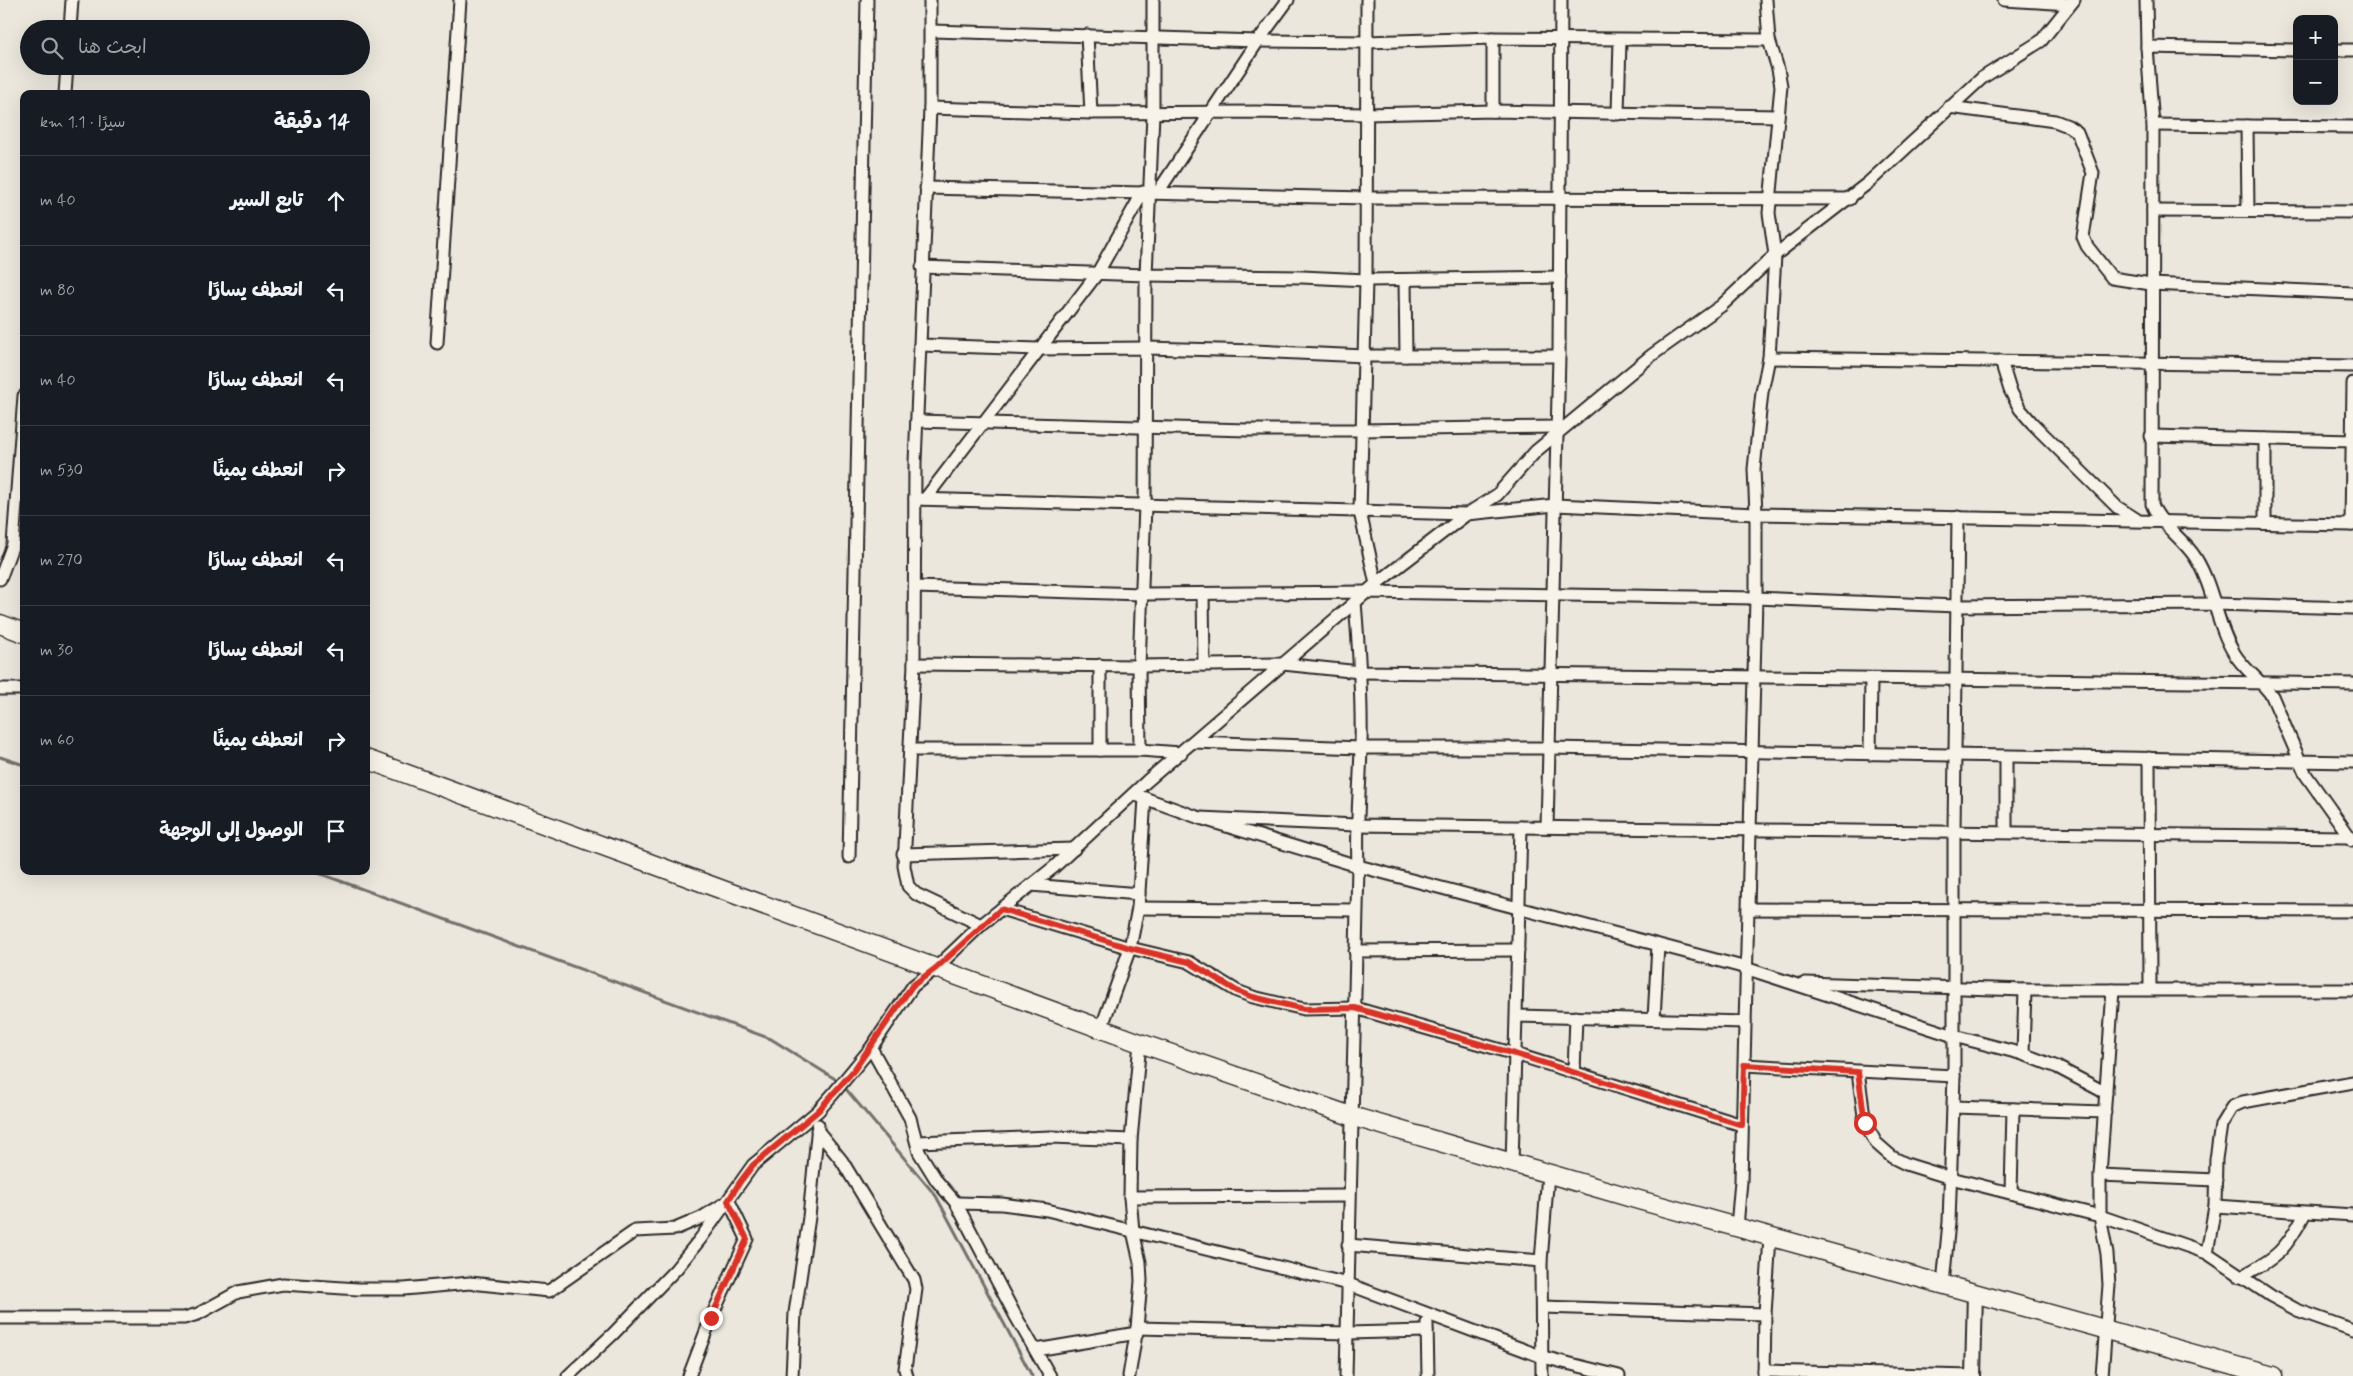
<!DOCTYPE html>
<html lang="ar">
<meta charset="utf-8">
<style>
:root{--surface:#171b24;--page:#20242c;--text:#f1f3f6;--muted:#9ea1a6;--line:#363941}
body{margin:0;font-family:Mynerve,"Playpen Sans Arabic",sans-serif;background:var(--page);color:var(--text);direction:rtl}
.controls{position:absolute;right:15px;top:15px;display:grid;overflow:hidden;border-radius:10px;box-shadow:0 5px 20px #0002}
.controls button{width:45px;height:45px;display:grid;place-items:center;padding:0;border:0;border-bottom:1px solid var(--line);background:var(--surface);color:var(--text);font:25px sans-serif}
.stop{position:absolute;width:15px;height:15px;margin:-11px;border:4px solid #d93025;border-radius:50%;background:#fff}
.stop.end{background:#d93025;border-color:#fff;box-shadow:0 1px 5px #0008}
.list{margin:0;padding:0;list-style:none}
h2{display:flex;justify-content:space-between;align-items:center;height:65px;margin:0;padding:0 20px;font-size:21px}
h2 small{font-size:16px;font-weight:400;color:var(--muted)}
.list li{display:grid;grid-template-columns:32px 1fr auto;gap:15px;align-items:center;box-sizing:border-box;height:90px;padding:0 20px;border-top:1px solid var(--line)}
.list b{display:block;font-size:19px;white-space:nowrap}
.list em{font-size:16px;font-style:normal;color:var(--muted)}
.icon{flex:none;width:28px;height:28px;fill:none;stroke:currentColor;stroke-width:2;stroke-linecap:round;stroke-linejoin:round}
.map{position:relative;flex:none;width:2353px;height:1376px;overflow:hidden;direction:ltr}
.search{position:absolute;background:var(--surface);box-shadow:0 5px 20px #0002;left:20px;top:20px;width:350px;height:55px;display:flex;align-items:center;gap:12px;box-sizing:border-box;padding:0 18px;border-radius:28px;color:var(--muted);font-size:19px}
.panel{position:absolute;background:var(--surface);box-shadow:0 5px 20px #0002;left:20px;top:90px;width:350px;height:785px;border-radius:10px;direction:rtl}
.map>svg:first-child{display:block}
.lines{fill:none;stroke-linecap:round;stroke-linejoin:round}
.stream{stroke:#72716c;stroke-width:3}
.minor-casing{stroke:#2b2b2b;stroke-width:15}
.tertiary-casing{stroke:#2b2b2b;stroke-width:18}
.trunk-casing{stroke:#2b2b2b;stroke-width:21}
.minor{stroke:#f7f3e8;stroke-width:11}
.tertiary{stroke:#f7f3e8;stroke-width:14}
.trunk{stroke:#f7f3e8;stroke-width:18}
.route{stroke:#d93025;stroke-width:6}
</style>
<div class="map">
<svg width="2353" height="1376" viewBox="0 0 2353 1376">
<rect width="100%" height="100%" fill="#ebe7dd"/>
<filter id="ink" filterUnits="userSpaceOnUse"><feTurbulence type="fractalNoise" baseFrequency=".02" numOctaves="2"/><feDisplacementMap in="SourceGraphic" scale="10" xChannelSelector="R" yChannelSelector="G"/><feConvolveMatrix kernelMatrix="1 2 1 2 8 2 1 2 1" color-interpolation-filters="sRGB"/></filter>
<g filter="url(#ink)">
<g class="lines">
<!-- stream -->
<g class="stream">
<polyline points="0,757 24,765"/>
<polyline points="313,871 771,1039 840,1082 936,1196 1032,1376"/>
</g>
<!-- minor casing -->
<g class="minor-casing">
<g id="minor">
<polyline points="930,0 930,108 915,462 914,664 904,866 908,886 916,894 981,925"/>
<polyline points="1367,0 1366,280 1360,512 1376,584"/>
<polyline points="2004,0 2069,4"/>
<path d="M2146,0L2147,47L2153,125L2152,504C2159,524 2184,539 2195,557C2214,587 2216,624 2234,653C2244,670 2261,680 2272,696L2306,775L2352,840"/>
<polyline points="70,29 72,0"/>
<polyline points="932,31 1258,41 1366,42 1493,38 1769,40"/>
<polyline points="1087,35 1091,113"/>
<polyline points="1493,38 1493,111"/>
<polyline points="2147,47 2297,50"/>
<polyline points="2334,50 2353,50"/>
<polyline points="65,94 67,66"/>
<polyline points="1949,107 2055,121 2068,126 2077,132 2093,173 2083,237 2087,246 2112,278 2151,284 2353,293"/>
<polyline points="930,108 1091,113 1256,112 1366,114 1493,111 1778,116"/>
<polyline points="1618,114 1620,40"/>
<polyline points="2153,125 2353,127"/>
<polyline points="2247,126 2248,211"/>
<polyline points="926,188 1367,198 1850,199"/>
<polyline points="1158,192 1258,41 1288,0"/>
<polyline points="2153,211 2353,212"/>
<polyline points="922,267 1146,275 1302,277 1366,280 1560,277"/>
<polyline points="1405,280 1406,356"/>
<polyline points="437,343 460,0"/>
<polyline points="920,345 1037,349 1147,348 1255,351 1365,356 1559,356"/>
<polyline points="1769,358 2353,366"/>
<polyline points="2001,361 2010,390 2020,409 2033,424 2117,507 2136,519"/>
<polyline points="917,421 1247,430 1361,430 1556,427"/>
<polyline points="2151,436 2353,441"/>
<polyline points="2265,439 2265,523"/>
<polyline points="915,499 1467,514 1555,505 1756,514 2353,525"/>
<polyline points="925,499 1097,274 1143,192"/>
<polyline points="2351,525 2353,383"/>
<polyline points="0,579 13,544 24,396"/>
<polyline points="914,587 1143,594 1367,592 1756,598 1957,606 2215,604 2353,608"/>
<polyline points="1203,594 1204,665"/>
<polyline points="914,664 1139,666 1283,664 1360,672 2353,684"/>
<polyline points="1100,665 1100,750"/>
<polyline points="0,689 24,689"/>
<polyline points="1194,742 1361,748 1549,748 2353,762"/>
<polyline points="910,750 1140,750 1181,753"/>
<polyline points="1140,750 1139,666 1145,505 1146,275 1153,114 1153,0"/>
<polyline points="1870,754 1871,679"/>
<polyline points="2006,757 2006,832"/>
<polyline points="2149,758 2150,989"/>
<polyline points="1133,794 1200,818 1358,866 1739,966 1954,1036 2023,1054 2057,1067 2106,1093"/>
<polyline points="1200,818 1356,825 2349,837"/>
<polyline points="1547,827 1559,356 1561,0"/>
<polyline points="903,854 1074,849"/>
<polyline points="849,857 867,0"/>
<polyline points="1031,885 1139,894"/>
<polyline points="1138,908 1356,910"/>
<polyline points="1001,909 1130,948 1189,962 1237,991 1253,997 1304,1009 1355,1008 1515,1054 1742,1125"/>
<polyline points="1748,909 2353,911"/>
<polyline points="1355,951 1518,950"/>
<polyline points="1805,983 2025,990 2353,990"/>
<polyline points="1517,1016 1745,1022"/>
<polyline points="1654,1019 1658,945"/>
<polyline points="1101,1029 1130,948 1138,908 1145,798"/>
<polyline points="871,1048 910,1118 919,1152 937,1181 956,1203 1015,1315 1050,1376"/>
<polyline points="2023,1054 2025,990"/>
<polyline points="1745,1065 1954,1076"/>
<polyline points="1574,1072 1576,1017"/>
<polyline points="1858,1072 1865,1123 1876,1143 1892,1157 1906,1164 1951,1178 2100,1216 2207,1253 2271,1296 2297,1310 2353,1330"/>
<polyline points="1953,1107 2105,1112"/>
<polyline points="817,1130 842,1161 914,1280 916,1289 905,1369 907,1376"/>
<polyline points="917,1142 1051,1137 1131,1140"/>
<polyline points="1512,1164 1521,827"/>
<polyline points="2100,1175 2216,1180"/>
<polyline points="2011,1193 2013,1109"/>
<polyline points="1130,1197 1349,1196"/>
<polyline points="956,1203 1002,1204 1047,1210 1348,1284 1543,1357 1619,1376"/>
<polyline points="2215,1206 2353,1215"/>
<polyline points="1737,1227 1741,1181 1756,598 1756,514 1754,469 1762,392 1769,358 1775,255 1769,213 1781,86 1778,69 1769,40 1766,0"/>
<polyline points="1348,1245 1541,1261"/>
<polyline points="2207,1253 2215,1206 2216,1159 2221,1125 2232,1107 2243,1102 2353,1082"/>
<path d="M2240,1277C2276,1259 2287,1249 2305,1213"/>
<polyline points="1943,1284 1949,1222 1954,1076 1954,830 1958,517"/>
<polyline points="1542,1307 1765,1314"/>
<polyline points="0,1318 184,1318 198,1314 238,1292 283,1284 358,1289 404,1289 470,1283 549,1291 635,1231 675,1229 701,1218 729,1201 747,1239 711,1318 689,1376"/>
<polyline points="1427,1323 1428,1376"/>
<polyline points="1137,1328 1347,1333 1427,1331"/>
<polyline points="1036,1350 1137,1333"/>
<polyline points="1764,1371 1973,1376"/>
<polyline points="568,1376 613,1334 676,1269 701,1238 753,1165 818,1111 833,1094 871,1048 913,986 936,968 981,925 1054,867 1147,781 1376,584 1467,514 1497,495 1536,451 1652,355 1721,306 1775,255 1868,183 1982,78 2041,41 2074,0"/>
<polyline points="792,1376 795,1313 809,1217 818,1125"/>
<polyline points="1129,1376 1137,1328 1141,1281 1140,1262 1133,1231 1130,1197 1131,1140 1140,1043"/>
<path d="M1346,1376L1358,866C1356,824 1360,788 1361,747C1362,698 1359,650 1355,602"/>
<polyline points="1542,1376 1541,1261 1548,1174"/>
<polyline points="1764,1376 1765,1314 1770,1237"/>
<polyline points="2102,1376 2109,1285 2107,1254 2100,1216 2100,1175 2113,990"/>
</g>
</g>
<!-- tertiary casing -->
<g class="tertiary-casing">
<polyline id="tertiary" points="1973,1376 1975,1293"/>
</g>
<!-- trunk casing -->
<g class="trunk-casing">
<g id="trunk">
<polyline points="0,624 24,633"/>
<polyline points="366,759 1140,1043 1351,1116 1639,1200 2273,1376"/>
</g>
</g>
<!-- minor -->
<use href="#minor" class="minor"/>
<!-- tertiary -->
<use href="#tertiary" class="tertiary"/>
<!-- trunk -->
<use href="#trunk" class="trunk"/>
</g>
</g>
<g class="lines" filter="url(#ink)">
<!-- route -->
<polyline class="route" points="711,1318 747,1239 728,1201 740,1182 753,1165 818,1111 854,1070 912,986 936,968 1001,909 1130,948 1189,962 1237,991 1253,997 1304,1009 1355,1008 1515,1054 1742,1125 1744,1065 1858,1072 1865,1123"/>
</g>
</svg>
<div class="controls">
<button>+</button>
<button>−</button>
</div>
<div class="stop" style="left:1865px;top:1123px"></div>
<div class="stop end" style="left:711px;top:1318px"></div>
<div class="search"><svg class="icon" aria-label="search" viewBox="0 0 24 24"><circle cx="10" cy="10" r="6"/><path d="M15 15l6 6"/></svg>ابحث هنا</div>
<section class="panel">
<h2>14 دقيقة<small>سيرًا · 1.1 km</small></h2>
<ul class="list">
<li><svg class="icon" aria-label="ahead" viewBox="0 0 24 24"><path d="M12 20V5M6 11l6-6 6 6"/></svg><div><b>تابع السير</b></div><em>40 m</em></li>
<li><svg class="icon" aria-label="left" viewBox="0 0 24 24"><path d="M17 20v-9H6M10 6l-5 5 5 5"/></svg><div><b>انعطف يسارًا</b></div><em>80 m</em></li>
<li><svg class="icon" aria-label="left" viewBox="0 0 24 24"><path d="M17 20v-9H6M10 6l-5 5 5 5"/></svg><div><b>انعطف يسارًا</b></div><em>40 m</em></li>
<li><svg class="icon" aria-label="right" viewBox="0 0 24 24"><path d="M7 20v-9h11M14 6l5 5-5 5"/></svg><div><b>انعطف يمينًا</b></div><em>530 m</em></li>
<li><svg class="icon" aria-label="left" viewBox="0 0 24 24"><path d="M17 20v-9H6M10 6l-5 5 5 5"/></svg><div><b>انعطف يسارًا</b></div><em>270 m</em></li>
<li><svg class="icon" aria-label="left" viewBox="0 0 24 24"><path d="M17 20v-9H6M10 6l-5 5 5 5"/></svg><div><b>انعطف يسارًا</b></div><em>30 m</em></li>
<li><svg class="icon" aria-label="right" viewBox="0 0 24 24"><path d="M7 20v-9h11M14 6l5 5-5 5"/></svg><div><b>انعطف يمينًا</b></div><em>60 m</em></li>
<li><svg class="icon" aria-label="arrive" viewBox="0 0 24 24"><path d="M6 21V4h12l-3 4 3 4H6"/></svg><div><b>الوصول إلى الوجهة</b></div></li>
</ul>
</section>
</div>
